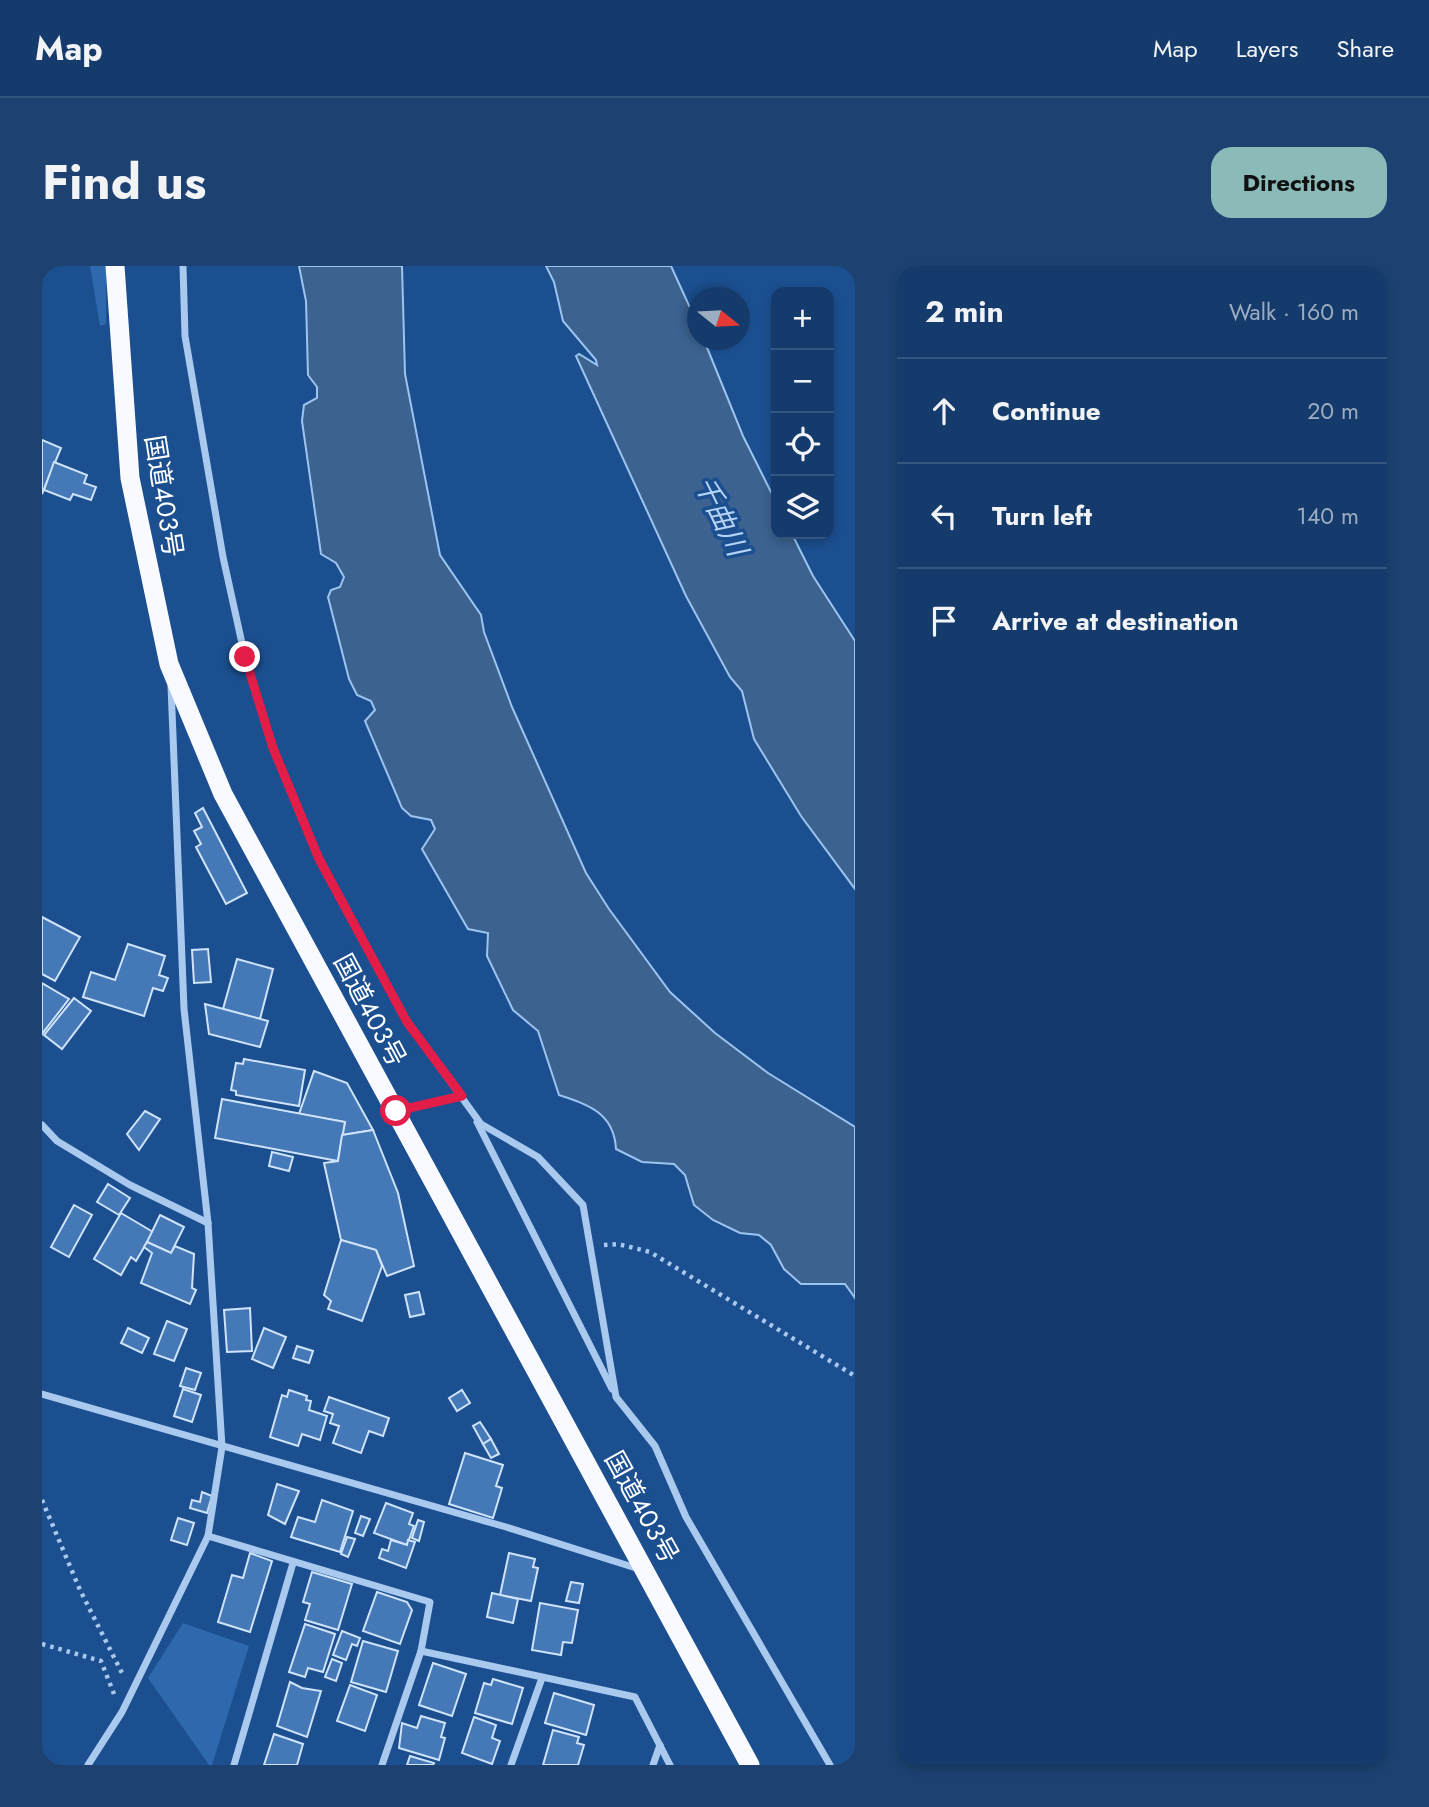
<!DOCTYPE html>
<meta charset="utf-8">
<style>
:root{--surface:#143b6b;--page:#1d4271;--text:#f1f3f6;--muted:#9dadc1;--line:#33557e;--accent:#8bbbb9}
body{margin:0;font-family:Jost,"Noto Sans JP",sans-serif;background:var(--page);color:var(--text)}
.controls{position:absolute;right:21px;top:21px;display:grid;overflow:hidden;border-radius:14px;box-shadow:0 4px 10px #0003}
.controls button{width:63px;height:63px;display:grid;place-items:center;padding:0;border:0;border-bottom:2px solid var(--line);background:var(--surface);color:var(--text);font:35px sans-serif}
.compass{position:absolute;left:645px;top:21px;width:63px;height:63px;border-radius:50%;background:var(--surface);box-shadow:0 4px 10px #0003;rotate:108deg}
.stop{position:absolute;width:21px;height:21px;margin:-16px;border:5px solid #e11d48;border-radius:50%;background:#fff}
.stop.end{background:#e11d48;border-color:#fff;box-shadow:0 2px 7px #0008}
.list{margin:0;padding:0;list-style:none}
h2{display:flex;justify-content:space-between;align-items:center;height:91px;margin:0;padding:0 28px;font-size:30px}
h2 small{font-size:23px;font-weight:400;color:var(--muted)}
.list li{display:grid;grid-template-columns:46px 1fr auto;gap:21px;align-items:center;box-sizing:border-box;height:105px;padding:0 28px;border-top:2px solid var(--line)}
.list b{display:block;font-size:26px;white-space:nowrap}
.list em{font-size:23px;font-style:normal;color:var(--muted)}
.icon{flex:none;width:38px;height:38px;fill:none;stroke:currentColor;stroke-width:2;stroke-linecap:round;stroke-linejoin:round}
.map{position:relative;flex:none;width:813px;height:1499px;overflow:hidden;border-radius:21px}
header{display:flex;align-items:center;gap:42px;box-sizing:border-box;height:98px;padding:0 35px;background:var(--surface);border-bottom:2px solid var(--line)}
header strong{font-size:33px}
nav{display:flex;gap:38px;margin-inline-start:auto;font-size:24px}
.intro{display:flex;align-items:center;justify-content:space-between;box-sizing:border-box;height:168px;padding:0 42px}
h1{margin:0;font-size:49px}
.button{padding:18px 32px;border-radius:21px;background:var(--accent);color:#111;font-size:24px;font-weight:700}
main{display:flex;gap:42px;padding:0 42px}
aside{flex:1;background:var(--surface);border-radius:21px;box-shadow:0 4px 10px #0003}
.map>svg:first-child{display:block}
.green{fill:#2e69ad}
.water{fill:#3c6290;stroke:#9cc4f0;stroke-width:2}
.building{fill:#4478b7;stroke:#cfe3fa;stroke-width:2}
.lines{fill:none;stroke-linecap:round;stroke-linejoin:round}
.path{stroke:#a9c9ee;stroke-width:4.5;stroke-dasharray:3.5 5;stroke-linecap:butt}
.minor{stroke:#a9c9ee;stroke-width:7}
.trunk{stroke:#f8faff;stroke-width:19}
.route{stroke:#e11d48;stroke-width:9}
.labels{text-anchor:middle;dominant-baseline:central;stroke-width:7;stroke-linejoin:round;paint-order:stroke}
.street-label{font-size:26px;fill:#fff;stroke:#1b4f8f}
.water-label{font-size:28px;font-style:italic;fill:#b5d3f5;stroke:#1b4f8f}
</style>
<header>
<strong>Map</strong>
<nav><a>Map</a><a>Layers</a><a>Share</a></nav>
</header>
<div class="intro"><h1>Find us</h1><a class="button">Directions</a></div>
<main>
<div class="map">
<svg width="813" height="1499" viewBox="0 0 813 1499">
<rect width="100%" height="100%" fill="#1b4f8f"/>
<!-- green -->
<g class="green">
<polygon points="48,0 64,0 64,58 58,60"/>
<polygon points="141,1357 207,1380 170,1499 167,1499 106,1412"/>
</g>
<!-- water -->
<g class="water">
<path d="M257,0H360L363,108L398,289L439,349L442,366L470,441L544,607L567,643L628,726L673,767L726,807L813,861V1032L803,1018H759L742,1003L729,979L717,969L698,967L671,954L652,939L643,909L632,898L600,896L574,883C572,847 547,839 517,829L496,765L471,744L445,690L446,667L426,663L380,583L393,563L389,554L369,550L360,542L323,455L333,444L329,435L315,429L307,413L286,331L289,324L298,321L302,311L294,297L279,288L260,155L262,139L275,132V121L266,109L264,35Z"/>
<polygon points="504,0 629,0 655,57 656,74 662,74 701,170 734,236 734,268 750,268 771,310 813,375 813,623 759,550 712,473 700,425 688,411 644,330 534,90 537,88 555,99 554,94 521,55 512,16"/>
</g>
<!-- building -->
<g class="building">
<polygon points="0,174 19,182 0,228"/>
<polygon points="12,196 45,209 42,217 54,221 49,234 31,228 28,234 2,224"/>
<polygon points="161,542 205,627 184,638 154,581 159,578 152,565 160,561 153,547"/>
<polygon points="0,651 38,671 13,715 0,708"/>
<polygon points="86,678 123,690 117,709 126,712 121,725 111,722 102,750 41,731 49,706 73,714"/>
<polygon points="166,683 169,716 152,717 150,684"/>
<polygon points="195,693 231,703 218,753 181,743"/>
<polygon points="0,717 27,733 0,768"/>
<polygon points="32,732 49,745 20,783 2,769"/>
<polygon points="163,738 226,755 218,781 167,768"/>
<polygon points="202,793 263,804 257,840 194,829 194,825 189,824 194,797 201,798"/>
<polygon points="272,805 305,817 331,864 300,869 303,856 257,848"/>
<polygon points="180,833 303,856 296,895 173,872"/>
<polygon points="103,845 118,853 97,884 85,868"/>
<polygon points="331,864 356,927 372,1000 345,1010 334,984 299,974 282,897 296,895 300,869"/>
<polygon points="230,886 251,891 247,905 227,900"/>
<polygon points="66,918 88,932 77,949 55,936"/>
<polygon points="32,939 50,949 27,991 9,981"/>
<polygon points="79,947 111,966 94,995 89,991 79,1009 52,993"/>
<polygon points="118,949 142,961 129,987 105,976"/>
<polygon points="299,974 334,984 340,1000 320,1055 286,1043 289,1035 282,1029"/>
<polygon points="105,976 129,987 133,980 152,988 150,1022 154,1024 148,1038 99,1017 110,987 102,981"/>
<polygon points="377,1026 382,1048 368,1051 363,1029"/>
<polygon points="208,1042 210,1085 185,1086 182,1044"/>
<polygon points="125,1055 145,1063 132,1095 112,1088"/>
<polygon points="86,1062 107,1072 100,1087 79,1077"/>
<polygon points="222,1062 244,1071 231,1102 210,1093"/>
<polygon points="255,1080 271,1085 267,1097 251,1092"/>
<polygon points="144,1102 159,1107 153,1124 138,1120"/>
<polygon points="141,1123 159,1129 150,1156 132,1150"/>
<polygon points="247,1124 265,1130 264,1134 269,1135 267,1144 285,1150 278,1174 260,1168 256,1180 228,1171 240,1129 245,1131"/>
<polygon points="420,1124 428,1137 415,1145 407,1132"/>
<polygon points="287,1131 347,1152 341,1170 327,1165 319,1187 291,1177 297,1160 288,1157 291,1148 282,1145"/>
<polygon points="438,1156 449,1173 441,1178 431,1160"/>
<polygon points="449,1173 457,1188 449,1192 441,1178"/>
<polygon points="423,1187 461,1199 454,1220 460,1222 451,1252 407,1238"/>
<polygon points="235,1218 257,1225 243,1258 226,1249"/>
<polygon points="160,1226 170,1230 165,1247 148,1242 150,1234 158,1236"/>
<polygon points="280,1234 311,1245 298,1286 249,1271 256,1251 273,1256"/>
<polygon points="344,1237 371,1247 367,1258 372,1260 365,1279 332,1267"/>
<polygon points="319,1250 328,1253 321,1270 313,1267"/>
<polygon points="136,1252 152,1257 145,1279 129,1274"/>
<polygon points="376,1254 382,1256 377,1275 370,1272"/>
<polygon points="305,1271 313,1273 306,1291 299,1288"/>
<polygon points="349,1274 365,1279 366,1274 373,1276 364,1302 337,1292 340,1283 346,1285"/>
<polygon points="208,1287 230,1295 208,1366 176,1356 190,1309 201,1312"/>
<polygon points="467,1287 493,1293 491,1301 496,1302 489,1335 458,1329"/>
<polygon points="270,1306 310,1318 296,1364 263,1354 268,1338 261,1336"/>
<polygon points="529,1316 541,1318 537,1337 524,1335"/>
<polygon points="335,1326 365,1336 370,1344 358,1378 321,1365"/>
<polygon points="450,1327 476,1333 471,1357 445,1351"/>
<polygon points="498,1337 536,1344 530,1377 521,1376 519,1389 490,1384"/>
<polygon points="263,1358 293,1368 281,1406 266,1402 263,1411 247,1406"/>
<polygon points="300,1365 318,1372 315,1380 310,1378 304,1394 291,1389"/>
<polygon points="321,1375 356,1385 344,1426 309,1416"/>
<polygon points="290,1393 300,1397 294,1415 283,1411"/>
<polygon points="391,1397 424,1408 410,1450 377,1439"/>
<polygon points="451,1413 481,1422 470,1458 433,1447 442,1417 449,1419"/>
<polygon points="248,1416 260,1422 279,1425 265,1471 235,1460"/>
<polygon points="308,1419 335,1429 323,1465 295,1455"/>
<polygon points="512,1427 552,1439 544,1469 503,1457"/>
<polygon points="379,1450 403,1457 399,1471 403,1472 397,1494 357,1482 360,1457 375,1462"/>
<polygon points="432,1451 454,1459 450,1472 458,1475 450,1498 420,1487"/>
<polygon points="511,1464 537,1471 535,1477 542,1479 536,1499 501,1499"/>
<polygon points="232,1468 261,1478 255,1499 222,1499"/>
<polygon points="368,1490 392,1497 391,1499 365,1499"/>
</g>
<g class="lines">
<!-- path -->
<g class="path">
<polyline points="562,979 576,978 608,986 813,1110"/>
<polyline points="0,1234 38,1324 82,1411"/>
<polyline points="0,1378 59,1395 72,1428"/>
</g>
<!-- minor -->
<g class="minor">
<polyline points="141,0 143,70 181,291 203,391 231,482 277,593 365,756 439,858 496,891 541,939 574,1131 613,1180 644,1251 788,1499"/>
<polyline points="356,845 420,830"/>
<polyline points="435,856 570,1123"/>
<polyline points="0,859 15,875 88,919 166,957"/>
<polyline points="0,1128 464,1261 597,1303"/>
<polyline points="166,1270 388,1336 379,1385 593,1431 628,1499"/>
<polyline points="46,1499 80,1446 166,1270 180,1181 166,957 142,743 129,420"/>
<polyline points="192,1499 251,1297"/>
<polyline points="340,1499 379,1385"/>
<polyline points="469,1499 500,1412"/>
<polyline points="611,1499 618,1479"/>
</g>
<!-- trunk -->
<polyline class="trunk" points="73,0 88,212 127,398 181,528 708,1499"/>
</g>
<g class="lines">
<!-- route -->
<polyline class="route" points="203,391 231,482 277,593 365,756 420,830 354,845"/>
</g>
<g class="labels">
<!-- street labels -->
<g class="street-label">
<text transform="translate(122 230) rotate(81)">国道403号</text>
<text transform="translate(328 744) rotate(62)">国道403号</text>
<text transform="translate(600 1241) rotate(61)">国道403号</text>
</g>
<!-- water labels -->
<g class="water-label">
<text transform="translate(679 250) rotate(64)">千曲川</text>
</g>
</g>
</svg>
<div class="controls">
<button>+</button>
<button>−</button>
<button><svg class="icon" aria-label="locate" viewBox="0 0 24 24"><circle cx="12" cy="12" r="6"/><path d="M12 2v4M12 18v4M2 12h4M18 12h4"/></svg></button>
<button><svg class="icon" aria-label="layers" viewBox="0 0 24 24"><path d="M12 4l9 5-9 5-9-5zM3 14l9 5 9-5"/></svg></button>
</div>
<svg class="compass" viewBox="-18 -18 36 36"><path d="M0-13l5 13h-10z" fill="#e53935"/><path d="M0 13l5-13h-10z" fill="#9dadc1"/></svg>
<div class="stop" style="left:354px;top:845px"></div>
<div class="stop end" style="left:203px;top:391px"></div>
</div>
<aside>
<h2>2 min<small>Walk · 160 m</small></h2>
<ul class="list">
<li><svg class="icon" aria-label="ahead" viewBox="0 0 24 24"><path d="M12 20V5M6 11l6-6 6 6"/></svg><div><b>Continue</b></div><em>20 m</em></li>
<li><svg class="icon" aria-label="left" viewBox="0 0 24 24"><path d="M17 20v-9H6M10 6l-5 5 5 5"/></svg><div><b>Turn left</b></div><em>140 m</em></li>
<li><svg class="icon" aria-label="arrive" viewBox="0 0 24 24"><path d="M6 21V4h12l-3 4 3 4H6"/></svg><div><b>Arrive at destination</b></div></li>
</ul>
</aside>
</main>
